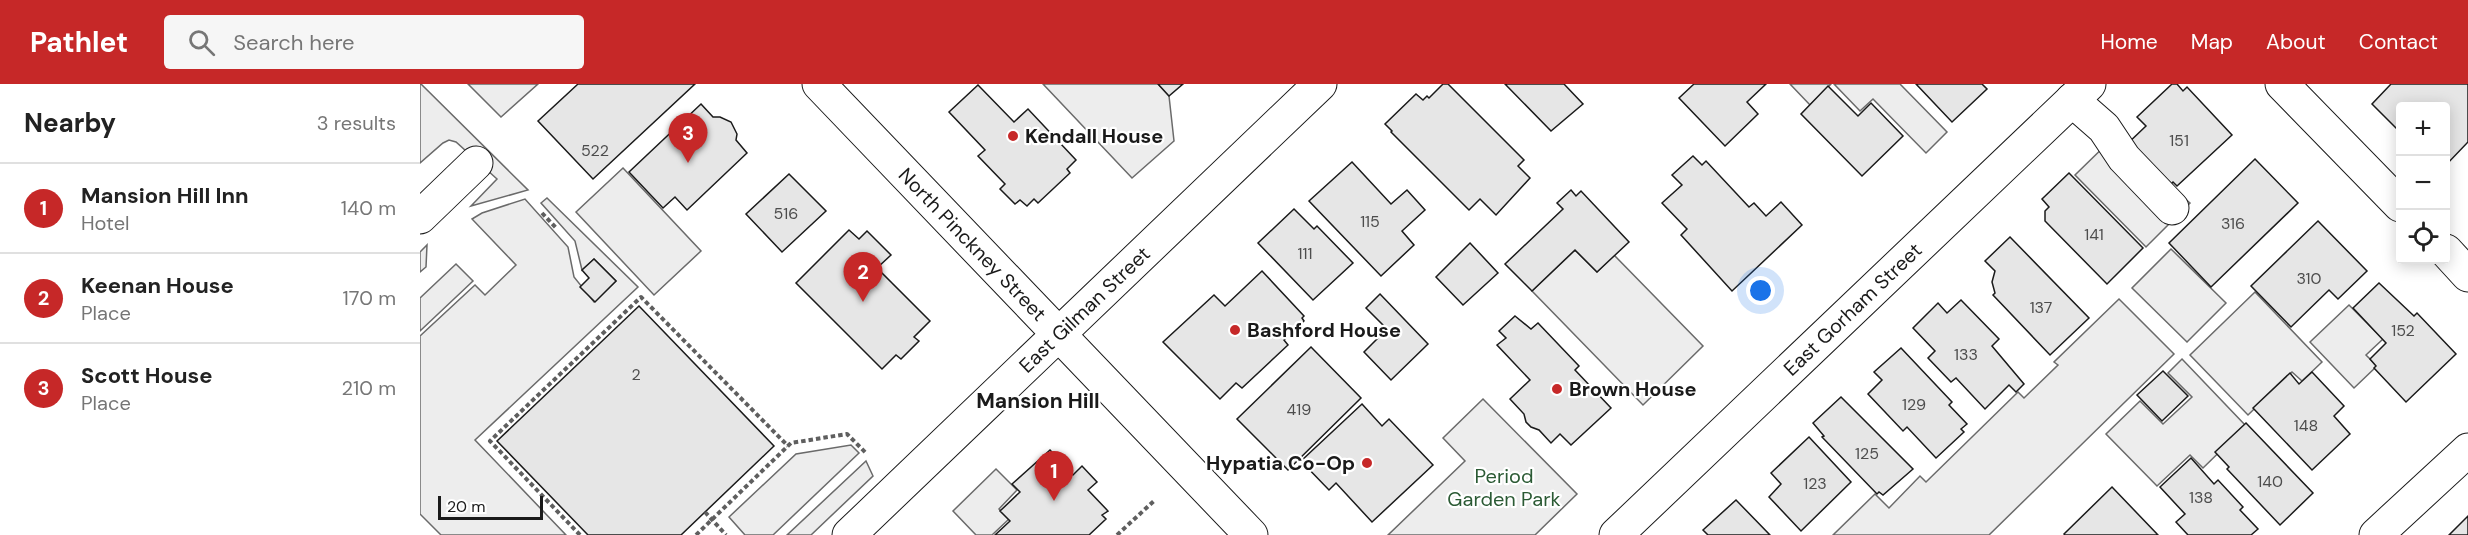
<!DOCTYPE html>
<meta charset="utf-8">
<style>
:root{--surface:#fff;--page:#f6f6f6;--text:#222;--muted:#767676;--line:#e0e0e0;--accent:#c62828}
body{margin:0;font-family:"DM Sans",sans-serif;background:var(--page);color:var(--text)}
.controls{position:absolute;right:18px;top:18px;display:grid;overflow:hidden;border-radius:6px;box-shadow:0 3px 15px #0003}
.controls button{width:54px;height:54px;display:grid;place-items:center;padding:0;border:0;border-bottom:2px solid var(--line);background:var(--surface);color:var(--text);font:30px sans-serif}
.scale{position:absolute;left:18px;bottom:15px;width:105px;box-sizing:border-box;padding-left:6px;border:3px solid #1a1a1a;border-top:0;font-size:16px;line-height:21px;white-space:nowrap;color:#1a1a1a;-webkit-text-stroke:4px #fff;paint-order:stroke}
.you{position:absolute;left:1341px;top:207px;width:21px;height:21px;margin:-15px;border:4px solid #fff;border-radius:50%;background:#1a73e8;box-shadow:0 0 0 9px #1a73e833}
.badge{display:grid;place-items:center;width:39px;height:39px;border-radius:50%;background:var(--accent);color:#fff;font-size:20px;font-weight:700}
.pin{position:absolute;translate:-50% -50px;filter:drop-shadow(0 2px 3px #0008)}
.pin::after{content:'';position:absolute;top:32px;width:21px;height:18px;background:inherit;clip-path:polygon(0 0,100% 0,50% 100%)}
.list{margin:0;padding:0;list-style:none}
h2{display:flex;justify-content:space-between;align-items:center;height:78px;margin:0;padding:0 24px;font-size:26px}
h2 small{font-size:20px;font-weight:400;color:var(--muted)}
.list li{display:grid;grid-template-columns:39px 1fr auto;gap:18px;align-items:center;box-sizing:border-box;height:90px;padding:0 24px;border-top:2px solid var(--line)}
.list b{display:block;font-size:22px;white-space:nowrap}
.list p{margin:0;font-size:20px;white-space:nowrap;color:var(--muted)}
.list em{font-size:20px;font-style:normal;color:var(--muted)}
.icon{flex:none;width:33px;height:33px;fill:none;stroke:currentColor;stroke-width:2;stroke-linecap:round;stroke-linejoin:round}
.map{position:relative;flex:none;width:2048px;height:451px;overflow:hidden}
header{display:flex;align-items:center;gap:36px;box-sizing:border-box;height:84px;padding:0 30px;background:var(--accent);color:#fff}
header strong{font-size:28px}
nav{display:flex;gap:33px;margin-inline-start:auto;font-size:21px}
.search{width:420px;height:54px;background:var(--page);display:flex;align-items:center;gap:15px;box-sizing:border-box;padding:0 21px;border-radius:6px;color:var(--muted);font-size:22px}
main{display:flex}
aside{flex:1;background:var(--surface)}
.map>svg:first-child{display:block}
.built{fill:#ededed;stroke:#6a6a6a;stroke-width:1.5}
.building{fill:#e6e6e6;stroke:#1a1a1a;stroke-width:1.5}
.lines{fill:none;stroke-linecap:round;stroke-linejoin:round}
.minor-casing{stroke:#1a1a1a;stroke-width:35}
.major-casing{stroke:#1a1a1a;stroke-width:35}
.path{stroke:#5f5f5f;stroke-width:4;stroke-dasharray:4.5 3;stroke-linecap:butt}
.minor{stroke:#fff;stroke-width:33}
.major{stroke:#fff;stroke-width:33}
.poi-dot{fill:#c62828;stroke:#fff;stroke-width:2}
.labels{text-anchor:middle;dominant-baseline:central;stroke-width:4.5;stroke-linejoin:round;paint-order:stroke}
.number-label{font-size:16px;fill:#4d4d4d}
.poi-label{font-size:20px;font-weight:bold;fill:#1a1a1a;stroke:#fff;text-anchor:start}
.street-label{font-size:20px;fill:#1a1a1a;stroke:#fff}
.park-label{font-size:20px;fill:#2b5a34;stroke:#fff}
.neighbourhood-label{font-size:21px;font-weight:bold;fill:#1a1a1a;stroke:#fff}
</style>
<header>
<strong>Pathlet</strong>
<div class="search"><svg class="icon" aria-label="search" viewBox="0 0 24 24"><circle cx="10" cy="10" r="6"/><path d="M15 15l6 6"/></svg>Search here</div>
<nav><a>Home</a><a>Map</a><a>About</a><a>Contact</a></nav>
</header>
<main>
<aside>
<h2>Nearby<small>3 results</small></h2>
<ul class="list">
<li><span class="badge">1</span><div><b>Mansion Hill Inn</b><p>Hotel</p></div><em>140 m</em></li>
<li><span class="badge">2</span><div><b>Keenan House</b><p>Place</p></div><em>170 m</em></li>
<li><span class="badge">3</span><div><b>Scott House</b><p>Place</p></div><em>210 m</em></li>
</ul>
</aside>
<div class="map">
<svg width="2048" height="451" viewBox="0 0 2048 451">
<rect width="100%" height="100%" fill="#fff"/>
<!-- built -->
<g class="built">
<polygon points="0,0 1,0 108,106 51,122 77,95 36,58 29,56 23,59 0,79"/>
<polygon points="48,0 118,0 81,33"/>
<polygon points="623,0 738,0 749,12 754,57 712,94"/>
<polygon points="1370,0 1411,0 1390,21"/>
<polygon points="1414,0 1480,0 1527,48 1506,69 1453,15 1440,27"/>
<polygon points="1694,53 1770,119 1726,163 1655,91"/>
<polygon points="203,84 281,167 234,211 156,128"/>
<polygon points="127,114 218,203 55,356 146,451 21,451 0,430 0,252 55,201 65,211 96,181 52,135 62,129 105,115 148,163 154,193 174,218 196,197 174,175 162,186 155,157 121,119"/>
<polygon points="7,161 6,183 0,188 0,168"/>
<polygon points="1751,165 1806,219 1767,258 1712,204"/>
<polygon points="1155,166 1177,188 1194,171 1283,262 1223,321 1112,207"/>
<polygon points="36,180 53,197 0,247 0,214"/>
<polygon points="1835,208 1902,278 1882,297 1872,288 1828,331 1770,271"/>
<polygon points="1699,215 1754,270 1569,451 1413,451 1455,410 1469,424 1500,392 1506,398 1598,308 1604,314 1638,281 1634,278"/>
<polygon points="1929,221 1963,255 1946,271 1957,282 1934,304 1890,258"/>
<polygon points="1762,275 1826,342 1783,384 1770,371 1737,402 1686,350 1720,317 1743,340 1772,313 1748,289"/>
<polygon points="1063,315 1157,410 1115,451 968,451 1045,377 1023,354"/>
<polygon points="431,361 439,369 353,451 325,451 309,433 376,370"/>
<polygon points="446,377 453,392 391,451 367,451"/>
<polygon points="576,385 597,406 579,425 589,435 572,451 556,451 533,427"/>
</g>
<!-- building -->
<g class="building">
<polygon points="158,0 275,0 173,95 118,37"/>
<polygon points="738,0 763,0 749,12"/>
<polygon points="1023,0 1028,0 1104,76 1098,82 1110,94 1076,131 1060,115 1049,126 971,48 972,47 965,40 996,10 1003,16 1007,12 1009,14"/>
<polygon points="1085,0 1144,0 1163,20 1131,47"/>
<polygon points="1274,0 1346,0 1327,18 1338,30 1305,62 1259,14"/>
<polygon points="1496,0 1562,0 1567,5 1532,38"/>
<polygon points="1752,0 1757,0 1763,7 1767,3 1812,51 1757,102 1753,98 1746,105 1705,62 1726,42 1717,33"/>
<polygon points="1971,0 2048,0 2048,58 2026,81 2026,22 1980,22 1980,48 1952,20"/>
<polygon points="558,1 594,38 608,25 656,76 647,85 650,89 618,119 614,115 607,122 600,116 595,120 580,105 585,100 558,72 565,66 529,28"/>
<polygon points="1408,2 1438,32 1451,19 1483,52 1442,92 1381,30"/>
<polygon points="281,20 293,33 300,33 311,38 317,50 316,56 327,69 267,126 255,113 243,124 209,88"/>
<polygon points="1273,72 1282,81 1286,77 1329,123 1334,119 1346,132 1361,118 1382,141 1312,207 1261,151 1267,145 1242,119 1262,101 1252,91"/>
<polygon points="1835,75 1878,119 1791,203 1749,159"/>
<polygon points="932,78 971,120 987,106 1005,126 982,147 994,161 961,192 889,117"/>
<polygon points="1649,89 1723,164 1687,200 1625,137 1625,127 1629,123 1622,115"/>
<polygon points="369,90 406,127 362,168 326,130"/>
<polygon points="1151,106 1156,112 1161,107 1209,158 1177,188 1155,166 1112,207 1085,180 1143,125 1137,119"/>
<polygon points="874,125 894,145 897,142 933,179 893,216 838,159"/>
<polygon points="1898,137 1947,187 1918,215 1909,206 1871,243 1831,202"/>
<polygon points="429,146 439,155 447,147 471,171 457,184 510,237 494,253 499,257 481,275 476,271 462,285 376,199"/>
<polygon points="1590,153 1669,234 1630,271 1573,211 1575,209 1572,198 1575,187 1565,177"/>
<polygon points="1050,159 1078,189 1043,221 1016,193"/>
<polygon points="174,175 196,197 175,218 160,203 169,194 162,186"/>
<polygon points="842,187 884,232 882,234 884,237 864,256 868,261 822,304 816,299 800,315 743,258 794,211 805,222"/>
<polygon points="1959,199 1994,232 1997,229 2036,270 1986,318 1954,284 1956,282 1950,275 1966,259 1933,224"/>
<polygon points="960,210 1008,260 971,296 944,268 967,245 946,224"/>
<polygon points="1541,216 1579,255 1572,262 1604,300 1596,308 1589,301 1565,325 1536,294 1531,298 1508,274 1515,267 1493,244 1518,219 1527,229"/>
<polygon points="219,222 354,362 261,451 168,451 77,357"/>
<polygon points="1095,232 1111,245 1118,239 1159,282 1155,286 1191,324 1151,361 1140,350 1131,359 1119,346 1111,343 1106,338 1104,330 1090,315 1110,296 1077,261 1086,254 1079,247"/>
<polygon points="891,263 941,314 868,386 817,335"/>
<polygon points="1481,264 1532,318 1529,321 1547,340 1541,345 1544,348 1516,374 1487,343 1483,347 1448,310 1462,296 1454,288"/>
<polygon points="1743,287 1768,312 1742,337 1717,311"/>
<polygon points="1892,288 1924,322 1914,332 1930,350 1892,386 1833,324 1870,289 1879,300"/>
<polygon points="1421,313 1493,385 1463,411 1459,408 1457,410 1402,353 1404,352 1393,339"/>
<polygon points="942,320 962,342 969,335 1013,381 952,438 916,399 909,406 881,377"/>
<polygon points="1826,339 1893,409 1860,441 1807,385 1809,383 1795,368"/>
<polygon points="1389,353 1431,398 1381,447 1349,413 1361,400 1351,389"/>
<polygon points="630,366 653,391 662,382 677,398 668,406 688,427 682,431 686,435 669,451 575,451 590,437 580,427 600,408 592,400"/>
<polygon points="1771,374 1794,400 1798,396 1823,423 1820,426 1838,445 1831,451 1768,451 1756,438 1765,430 1740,403"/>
<polygon points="1692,403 1738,451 1645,451 1644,450"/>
<polygon points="1316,416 1350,451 1288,451 1283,446"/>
<polygon points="2048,432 2048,451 2029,451"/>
</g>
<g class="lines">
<!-- minor casing -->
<g class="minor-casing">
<g id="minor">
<path id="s1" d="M399,0L831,451"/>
<polyline points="1862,0 1980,121"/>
<polyline points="1652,16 1684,44 1704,74 1752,124"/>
<polyline points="0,133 56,79"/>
<polyline points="2026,167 2048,191"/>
<path id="s2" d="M429,451L900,0"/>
</g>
</g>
<!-- major casing -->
<g class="major-casing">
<g id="major">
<path id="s3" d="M1196,451L1669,0"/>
<polyline points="1956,451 2048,366"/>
</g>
</g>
<!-- path -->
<g class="path">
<polyline points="122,129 137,145"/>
<polyline points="285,428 306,451"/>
<polyline points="160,451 70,357 221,213 368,362"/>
<polyline points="276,451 371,359 427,350 446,369"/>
<polyline points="697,451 735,416"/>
</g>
<!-- minor -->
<use href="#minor" class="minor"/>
<!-- major -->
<use href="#major" class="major"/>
</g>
<!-- markers -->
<g class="poi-dot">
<circle cx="593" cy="52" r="6"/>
<circle cx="815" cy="246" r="6"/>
<circle cx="1137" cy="305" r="6"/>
<circle cx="947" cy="379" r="6"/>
</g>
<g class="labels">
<!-- number labels -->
<g class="number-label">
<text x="1759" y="56">151</text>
<text x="175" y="66">522</text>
<text x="366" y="129">516</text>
<text x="950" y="137">115</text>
<text x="1813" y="139">316</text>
<text x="1674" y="150">141</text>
<text x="885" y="169">111</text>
<text x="1889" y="194">310</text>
<text x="1621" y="223">137</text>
<text x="1983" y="246">152</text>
<text x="1546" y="270">133</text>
<text x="216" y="290">2</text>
<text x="1494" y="320">129</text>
<text x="879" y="325">419</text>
<text x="1886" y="341">148</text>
<text x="1447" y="369">125</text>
<text x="1850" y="397">140</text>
<text x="1395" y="399">123</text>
<text x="1781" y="413">138</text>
</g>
<!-- poi labels -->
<g class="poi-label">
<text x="605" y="52">Kendall House</text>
<text x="827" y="246">Bashford House</text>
<text x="1149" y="305">Brown House</text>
<text x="935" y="379" text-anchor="end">Hypatia Co-Op</text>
</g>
<!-- street labels -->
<g class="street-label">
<text stroke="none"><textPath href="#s1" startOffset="222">North Pinckney Street</textPath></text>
<text stroke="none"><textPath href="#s2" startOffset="326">East Gilman Street</textPath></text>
<text stroke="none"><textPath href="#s3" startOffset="327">East Gorham Street</textPath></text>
</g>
<!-- park labels -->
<g class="park-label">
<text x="1084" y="392">Period<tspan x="1084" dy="23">Garden Park</tspan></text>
</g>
<!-- neighbourhood labels -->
<g class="neighbourhood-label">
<text x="618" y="317">Mansion Hill</text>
</g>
</g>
</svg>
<div class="controls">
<button>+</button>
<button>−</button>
<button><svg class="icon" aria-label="locate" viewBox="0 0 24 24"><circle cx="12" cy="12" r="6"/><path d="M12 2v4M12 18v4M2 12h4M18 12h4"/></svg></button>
</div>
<div class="scale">20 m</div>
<div class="you"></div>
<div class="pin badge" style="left:634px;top:417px">1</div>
<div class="pin badge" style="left:443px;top:218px">2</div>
<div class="pin badge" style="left:268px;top:79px">3</div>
</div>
</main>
